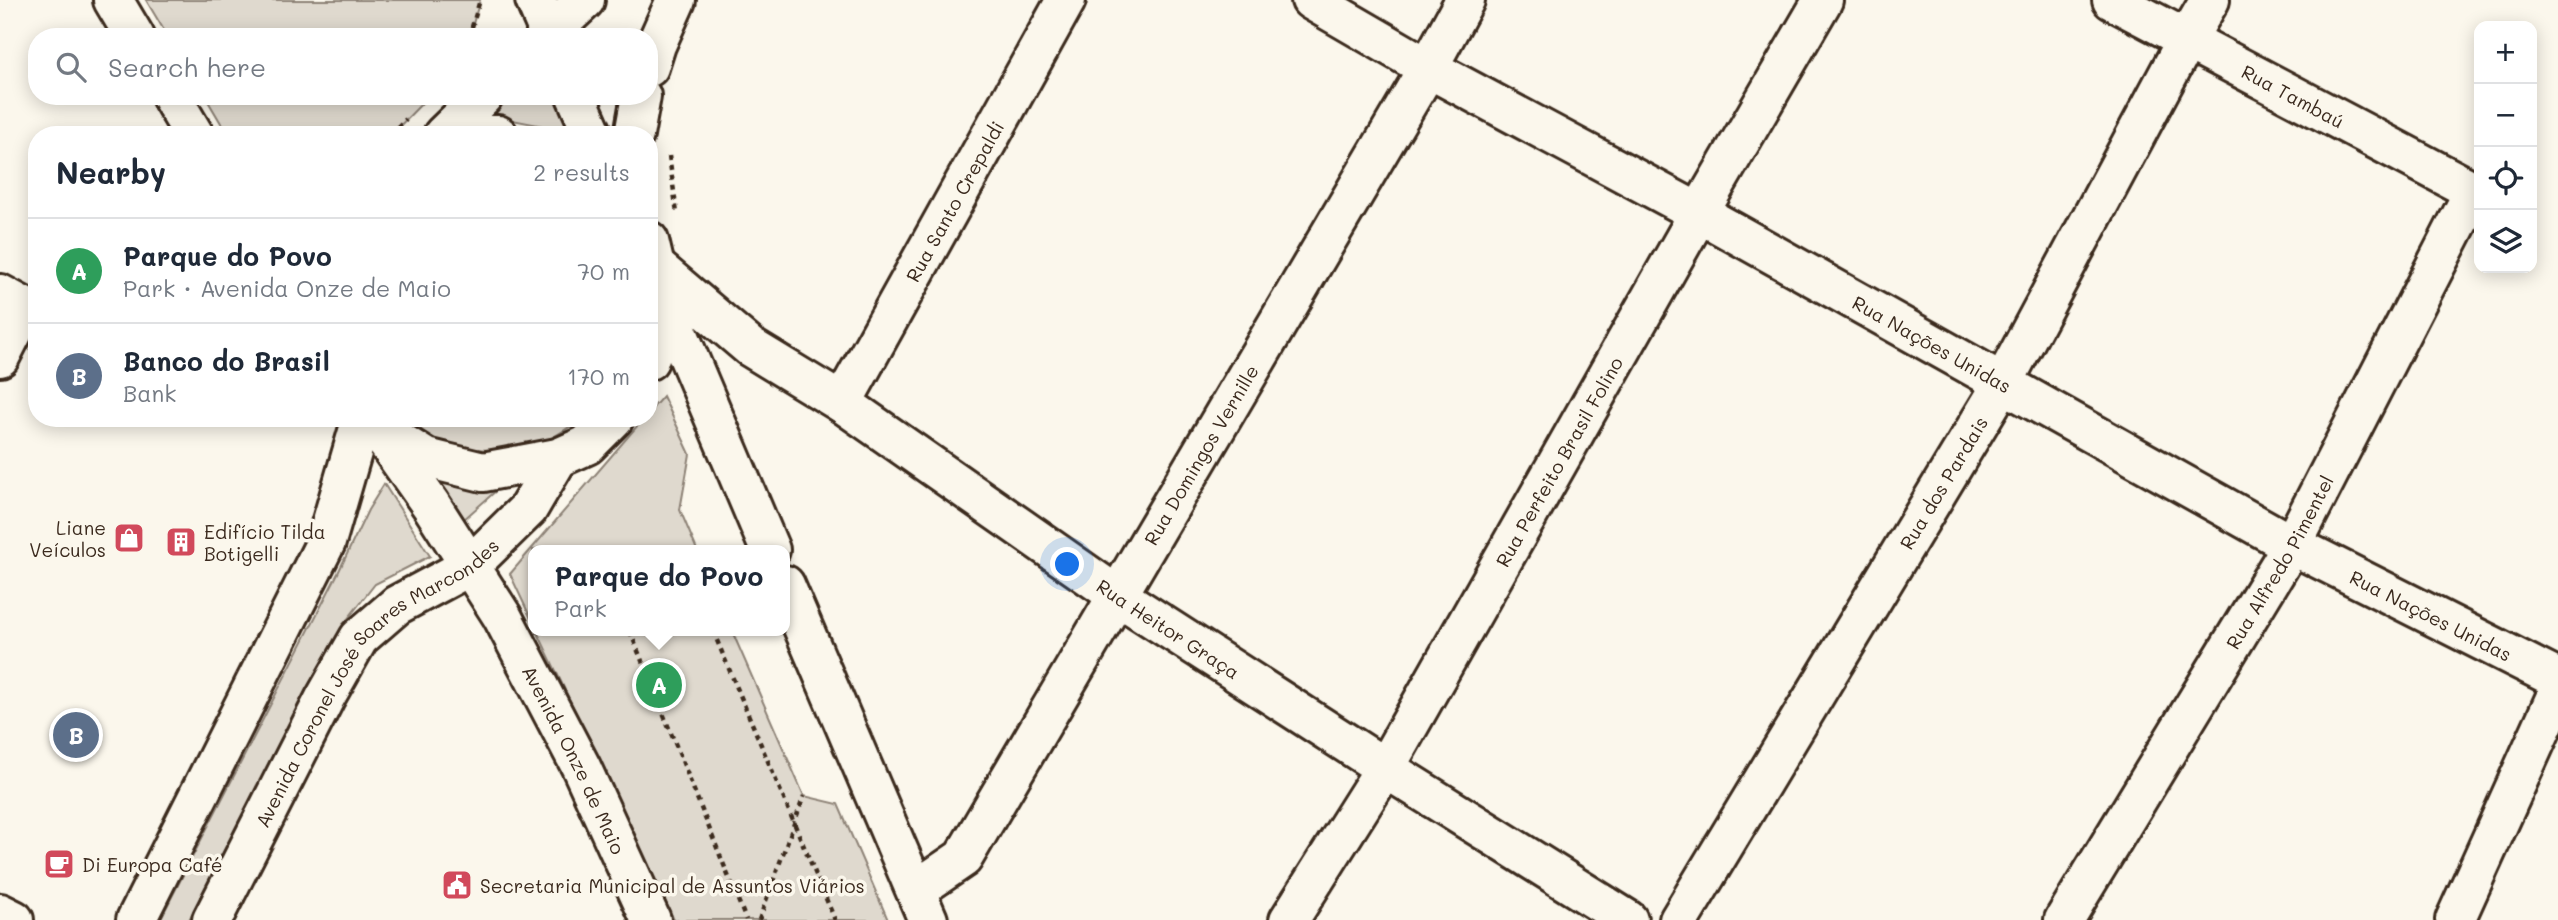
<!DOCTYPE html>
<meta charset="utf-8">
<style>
:root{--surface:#fff;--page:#f2f2f3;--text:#1f2937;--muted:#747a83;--line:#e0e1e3;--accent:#d93025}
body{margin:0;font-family:Mali,sans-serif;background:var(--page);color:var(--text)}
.controls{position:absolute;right:21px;top:21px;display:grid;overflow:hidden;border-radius:14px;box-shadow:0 4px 18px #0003}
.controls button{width:63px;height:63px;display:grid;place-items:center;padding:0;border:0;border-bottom:2px solid var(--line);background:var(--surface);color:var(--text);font:35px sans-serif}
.you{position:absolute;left:1068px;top:565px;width:24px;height:24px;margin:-18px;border:5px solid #fff;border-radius:50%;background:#1a73e8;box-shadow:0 0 0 10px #1a73e833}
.badge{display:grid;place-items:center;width:46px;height:46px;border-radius:50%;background:var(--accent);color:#fff;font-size:23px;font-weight:700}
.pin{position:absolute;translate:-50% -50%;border:4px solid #fff;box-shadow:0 2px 7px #0006}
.popup{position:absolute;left:528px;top:545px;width:262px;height:91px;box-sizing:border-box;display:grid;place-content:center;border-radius:14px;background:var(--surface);filter:drop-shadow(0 2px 5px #0005);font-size:23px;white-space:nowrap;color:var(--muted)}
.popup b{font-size:26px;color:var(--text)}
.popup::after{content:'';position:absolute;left:50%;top:100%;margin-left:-14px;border:14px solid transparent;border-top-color:var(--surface)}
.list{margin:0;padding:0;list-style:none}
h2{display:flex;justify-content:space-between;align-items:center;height:91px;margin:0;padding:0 28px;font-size:30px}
h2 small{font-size:23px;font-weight:400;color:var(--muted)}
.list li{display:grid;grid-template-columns:46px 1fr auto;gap:21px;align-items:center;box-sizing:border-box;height:105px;padding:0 28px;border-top:2px solid var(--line)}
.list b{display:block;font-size:26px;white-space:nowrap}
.list p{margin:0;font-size:23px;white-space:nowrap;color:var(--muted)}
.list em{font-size:23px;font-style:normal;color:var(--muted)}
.icon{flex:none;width:38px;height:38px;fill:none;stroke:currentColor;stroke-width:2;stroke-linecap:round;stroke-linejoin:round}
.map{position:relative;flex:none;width:2558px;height:920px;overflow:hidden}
.search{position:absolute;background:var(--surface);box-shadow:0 4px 18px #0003;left:28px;top:28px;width:630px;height:77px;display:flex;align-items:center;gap:18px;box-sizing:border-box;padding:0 24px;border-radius:28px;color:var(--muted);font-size:26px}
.panel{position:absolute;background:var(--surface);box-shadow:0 4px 18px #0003;left:28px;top:126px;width:630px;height:301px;border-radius:28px}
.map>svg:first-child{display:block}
.green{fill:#dfd9ce;stroke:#8d8276;stroke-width:2}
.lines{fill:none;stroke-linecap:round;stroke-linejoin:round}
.street-casing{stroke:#3b2a1e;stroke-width:44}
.secondary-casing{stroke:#3b2a1e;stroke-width:44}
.path{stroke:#3b2a1e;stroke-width:4.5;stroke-dasharray:5 5;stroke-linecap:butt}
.street{stroke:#fbf7ec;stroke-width:38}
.secondary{stroke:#fbf7ec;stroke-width:38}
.labels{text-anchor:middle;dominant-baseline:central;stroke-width:7;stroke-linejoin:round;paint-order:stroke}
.street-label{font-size:19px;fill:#3b2a1e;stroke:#fbf7ec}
.poi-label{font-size:19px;fill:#3b2a1e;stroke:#fbf7ec;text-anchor:start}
</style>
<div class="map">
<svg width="2558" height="920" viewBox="0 0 2558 920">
<rect width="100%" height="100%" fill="#fbf7ec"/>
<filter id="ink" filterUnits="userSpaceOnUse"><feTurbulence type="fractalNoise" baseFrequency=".0143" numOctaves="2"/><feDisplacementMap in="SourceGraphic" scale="14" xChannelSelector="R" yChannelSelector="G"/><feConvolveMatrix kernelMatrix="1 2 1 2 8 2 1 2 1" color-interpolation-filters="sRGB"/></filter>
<g filter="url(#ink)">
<!-- green -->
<g class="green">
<polygon points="146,0 480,0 469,37 168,37"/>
<polygon points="205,96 429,96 391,135 228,135"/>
<polygon points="510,96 557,96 573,132 492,116"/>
<polygon points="663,396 690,454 680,510 697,550 533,550 533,623 510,574 644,418 649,418 649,412"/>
<path d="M399,418H583C571,425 559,436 546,440C496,458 440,452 399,418Z"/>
<polygon points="439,483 497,490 462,521"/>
<polygon points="384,484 430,556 375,584 343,625 307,688 189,920 160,920 338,573 368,510"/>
<polygon points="537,631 732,631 804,796 838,804 888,920 674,920"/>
</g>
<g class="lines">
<!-- street casing -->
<g class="street-casing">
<g id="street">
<path id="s1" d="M1311,0L1428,68L1699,213L2292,545L2558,679"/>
<path id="s2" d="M656,267L750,347L842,403L1118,596L1385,768L1628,920"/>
<polyline points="0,357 25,308"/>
<path id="s3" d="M842,403L1066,0"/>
<path id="s4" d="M916,890L963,858L1428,68L1465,0"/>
<polyline points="0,913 14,920"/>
<path id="s5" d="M1289,920L1385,768L1699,213L1823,0"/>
<path id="s6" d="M1679,920L2003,383L2186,41L2210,0"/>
<path id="s7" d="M2064,920L2292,545L2474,191L2112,0"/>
<polyline points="2455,920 2558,692"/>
</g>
</g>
<!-- secondary casing -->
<g class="secondary-casing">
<g id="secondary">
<polyline points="113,0 135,37"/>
<polyline points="535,0 551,37"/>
<polyline points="545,37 585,0"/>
<polyline points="649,67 656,45 676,0"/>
<polyline points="171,96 194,135"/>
<polyline points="576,96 593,135"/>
<polyline points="443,135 483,96"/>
<polyline points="484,135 498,135"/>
<polyline points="634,135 641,96"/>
<polyline points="649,241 661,292 661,324 649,360"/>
<polyline points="661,292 770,550"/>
<polyline points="0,294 37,314"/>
<path id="s8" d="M376,427L431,505L502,616L581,767L651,920"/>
<polyline points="386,433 426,458 483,472 558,458 587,445 614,418"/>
<polyline points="785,585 928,920"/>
<polyline points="136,920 326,542 362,418"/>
<path id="s9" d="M212,920L325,698L359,638L397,605L470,566L528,509L558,458"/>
</g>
</g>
<!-- path -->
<g class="path">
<polyline points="469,37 480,0"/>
<polyline points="391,135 406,119"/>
<polyline points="669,156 677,213"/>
<polyline points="630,631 746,920"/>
<polyline points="713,631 835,920"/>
<polyline points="759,920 804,796"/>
</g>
<!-- street -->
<use href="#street" class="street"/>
<!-- secondary -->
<use href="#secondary" class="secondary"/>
</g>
</g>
<!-- icons -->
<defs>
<g id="shop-square" transform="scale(1.575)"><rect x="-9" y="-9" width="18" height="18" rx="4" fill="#d1495b" stroke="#fbf7ec"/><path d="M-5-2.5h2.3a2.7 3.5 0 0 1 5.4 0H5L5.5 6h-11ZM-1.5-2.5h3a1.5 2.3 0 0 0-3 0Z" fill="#fff"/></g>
<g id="building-square" transform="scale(1.575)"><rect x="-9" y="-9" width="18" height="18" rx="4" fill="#d1495b" stroke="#fbf7ec"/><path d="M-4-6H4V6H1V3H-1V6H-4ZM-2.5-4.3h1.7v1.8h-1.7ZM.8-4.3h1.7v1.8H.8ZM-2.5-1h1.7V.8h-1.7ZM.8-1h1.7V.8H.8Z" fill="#fff"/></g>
<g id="cafe-square" transform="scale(1.575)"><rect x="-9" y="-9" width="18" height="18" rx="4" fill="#d1495b" stroke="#fbf7ec"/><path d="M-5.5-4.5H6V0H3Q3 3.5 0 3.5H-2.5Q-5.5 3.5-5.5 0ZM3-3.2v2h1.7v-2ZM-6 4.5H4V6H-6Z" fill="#fff"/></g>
<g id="civic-square" transform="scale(1.575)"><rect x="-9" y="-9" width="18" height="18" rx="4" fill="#d1495b" stroke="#fbf7ec"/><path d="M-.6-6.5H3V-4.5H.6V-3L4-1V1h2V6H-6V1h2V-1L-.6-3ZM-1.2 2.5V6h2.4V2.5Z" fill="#fff"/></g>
</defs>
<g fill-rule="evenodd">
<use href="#shop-square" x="129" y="538"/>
<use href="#building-square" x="181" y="542"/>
<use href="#cafe-square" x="59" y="864"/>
<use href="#civic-square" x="457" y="885"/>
</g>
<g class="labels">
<!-- street labels -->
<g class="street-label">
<text transform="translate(2293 96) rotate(28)">Rua Tambaú</text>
<text stroke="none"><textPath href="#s3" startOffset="231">Rua Santo Crepaldi</textPath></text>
<text stroke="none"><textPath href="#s1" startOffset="710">Rua Nações Unidas</textPath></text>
<text stroke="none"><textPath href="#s4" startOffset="525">Rua Domingos Vernille</textPath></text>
<text stroke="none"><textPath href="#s5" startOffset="532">Rua Perfeito Brasil Folino</textPath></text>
<text stroke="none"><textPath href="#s6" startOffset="511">Rua dos Pardais</textPath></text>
<text stroke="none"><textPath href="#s7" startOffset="418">Rua Alfredo Pimentel</textPath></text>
<text stroke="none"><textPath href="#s1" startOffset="1278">Rua Nações Unidas</textPath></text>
<text stroke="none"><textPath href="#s2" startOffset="628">Rua Heitor Graça</textPath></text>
<text stroke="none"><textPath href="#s9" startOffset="296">Avenida Coronel José Soares Marcondes</textPath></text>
<text stroke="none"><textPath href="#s8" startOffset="388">Avenida Onze de Maio</textPath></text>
</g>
<!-- poi labels -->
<g class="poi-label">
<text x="106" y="527" text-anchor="end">Liane<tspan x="106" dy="22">Veículos</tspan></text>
<text x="204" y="531">Edifício Tilda<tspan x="204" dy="22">Botigelli</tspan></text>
<text x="82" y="864">Di Europa Café</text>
<text x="480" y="885">Secretaria Municipal de Assuntos Viários</text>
</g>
</g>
</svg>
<div class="controls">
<button>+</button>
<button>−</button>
<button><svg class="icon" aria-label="locate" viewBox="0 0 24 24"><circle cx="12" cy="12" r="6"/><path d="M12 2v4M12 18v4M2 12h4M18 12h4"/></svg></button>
<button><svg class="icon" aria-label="layers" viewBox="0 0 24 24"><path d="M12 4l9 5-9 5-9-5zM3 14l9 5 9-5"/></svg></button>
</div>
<div class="you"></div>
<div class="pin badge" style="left:659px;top:685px;background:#2e9e5b">A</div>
<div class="popup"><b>Parque do Povo</b>Park</div>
<div class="pin badge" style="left:76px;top:735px;background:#5c6f8a">B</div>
<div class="search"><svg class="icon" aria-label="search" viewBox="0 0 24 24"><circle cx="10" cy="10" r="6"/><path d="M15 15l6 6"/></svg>Search here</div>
<section class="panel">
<h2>Nearby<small>2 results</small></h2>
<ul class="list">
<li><span class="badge" style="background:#2e9e5b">A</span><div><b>Parque do Povo</b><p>Park · Avenida Onze de Maio</p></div><em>70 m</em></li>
<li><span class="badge" style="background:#5c6f8a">B</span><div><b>Banco do Brasil</b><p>Bank</p></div><em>170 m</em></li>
</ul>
</section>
</div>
